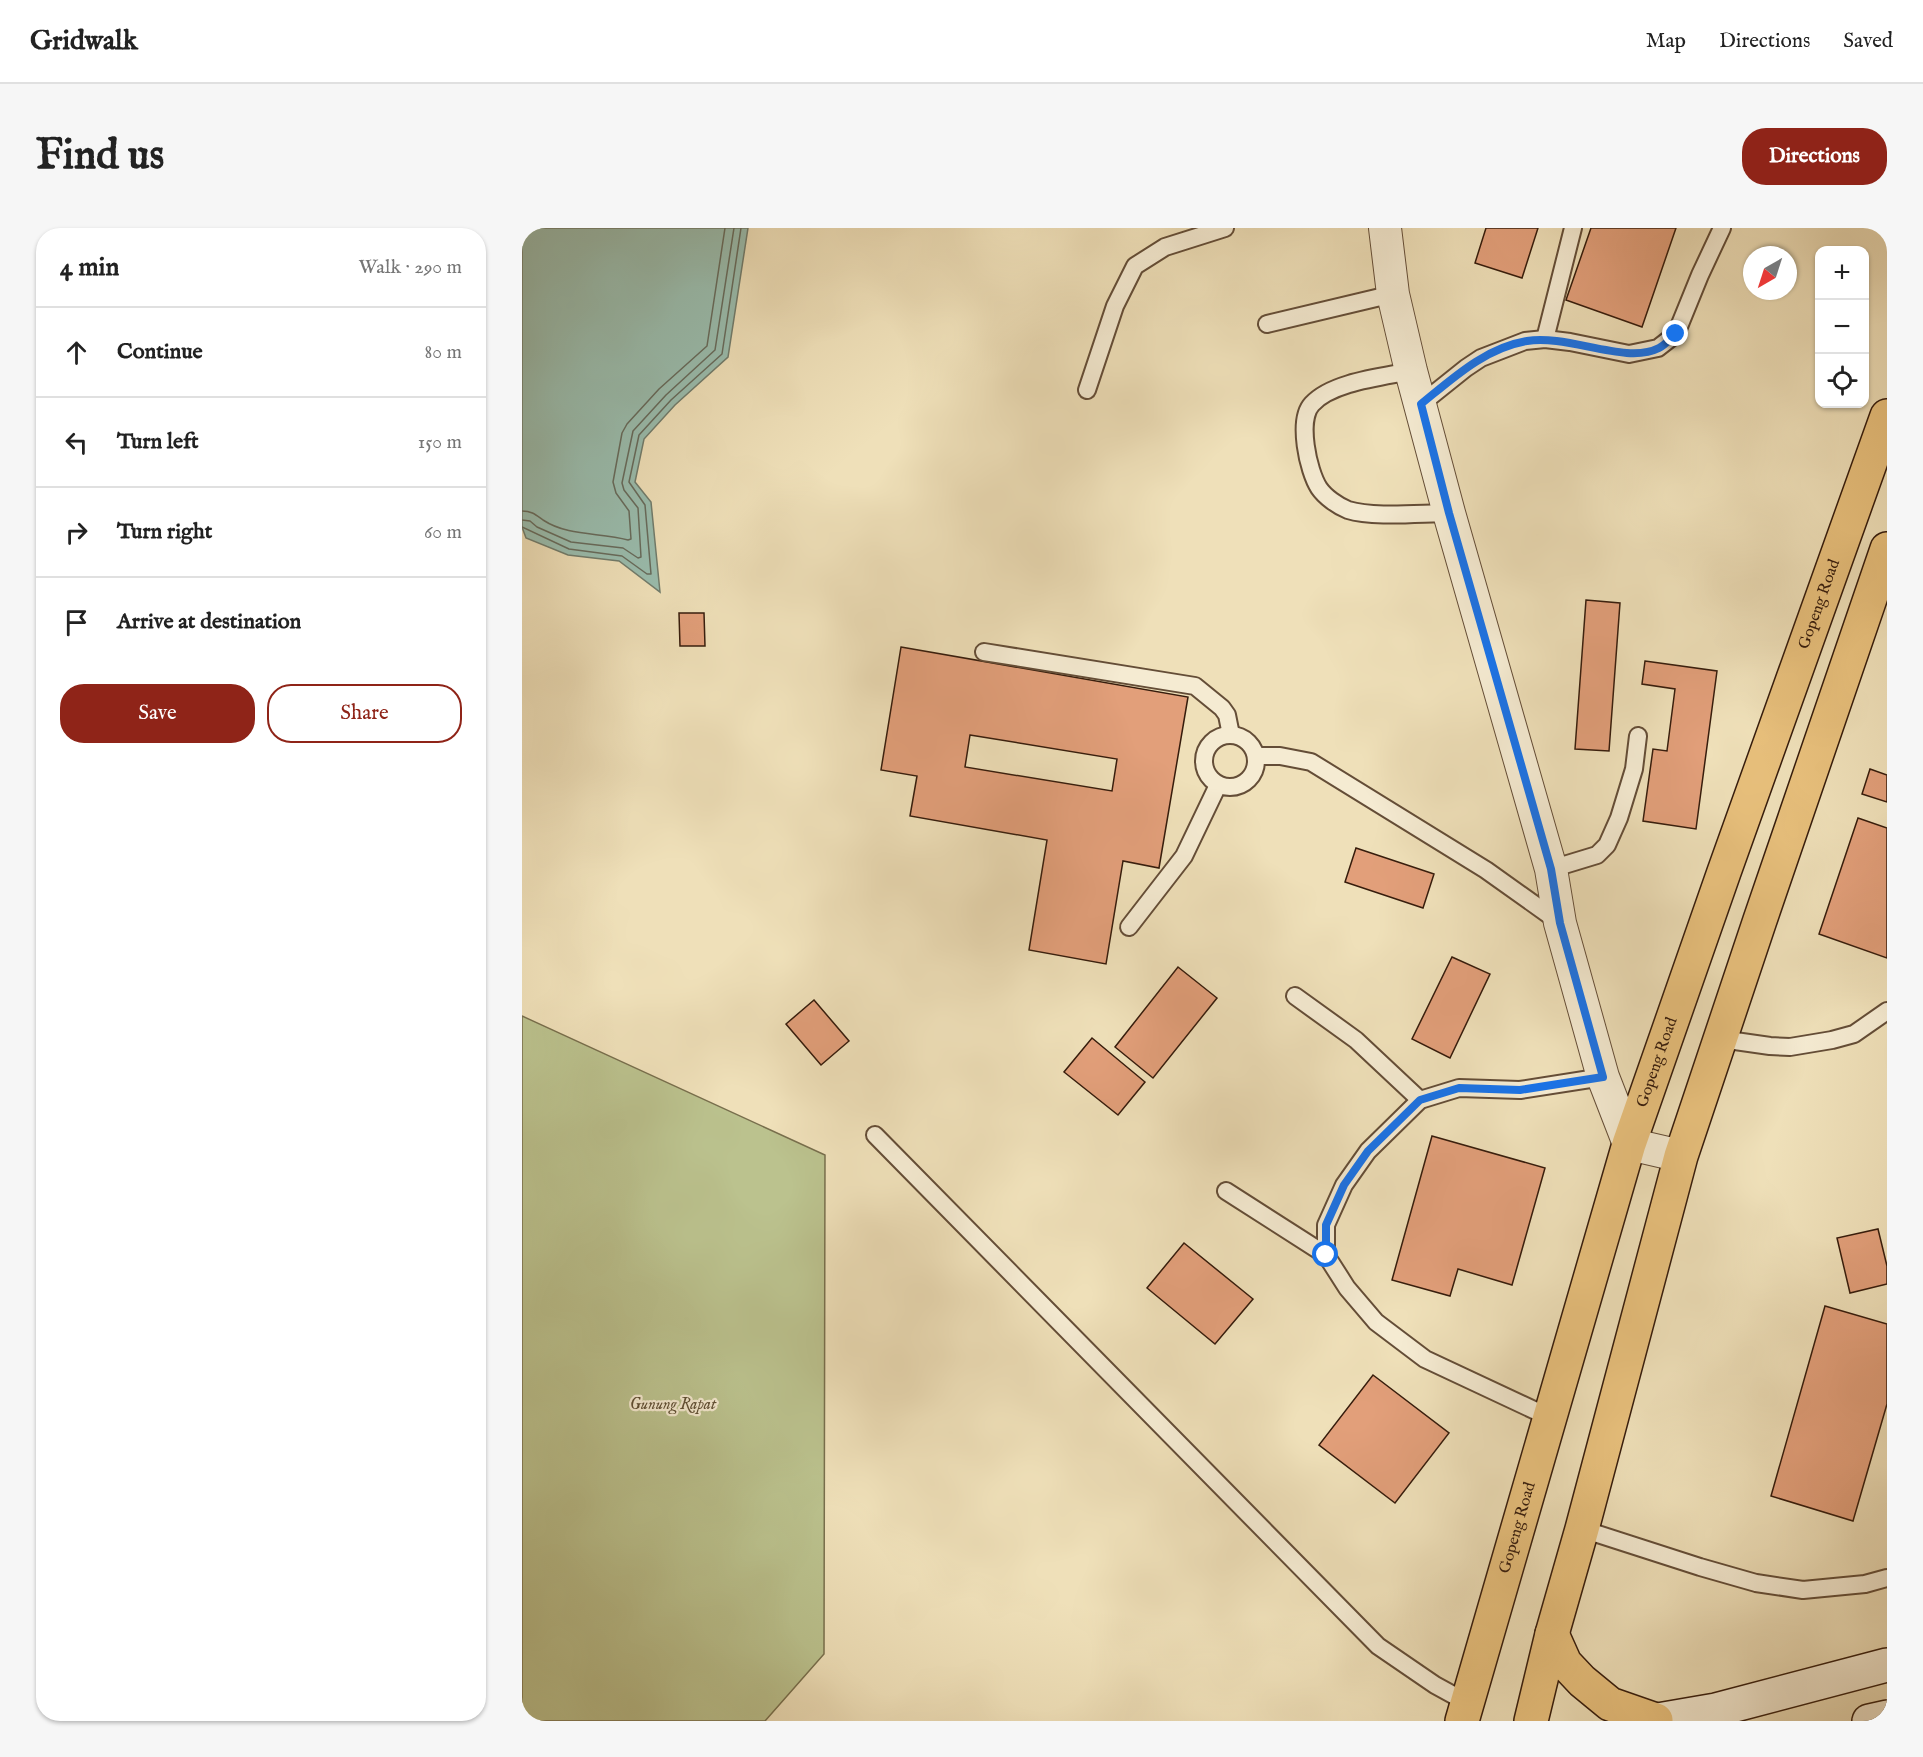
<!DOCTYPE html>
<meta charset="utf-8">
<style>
:root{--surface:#fff;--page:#f6f6f6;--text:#222;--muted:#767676;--line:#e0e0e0;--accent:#8f2418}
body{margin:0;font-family:"IM FELL English",serif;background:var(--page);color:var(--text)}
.controls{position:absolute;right:18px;top:18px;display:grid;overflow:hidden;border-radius:12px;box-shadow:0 2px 4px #0004}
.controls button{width:54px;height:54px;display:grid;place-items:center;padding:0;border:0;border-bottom:2px solid var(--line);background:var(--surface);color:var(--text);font:30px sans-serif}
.compass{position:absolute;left:1221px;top:18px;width:54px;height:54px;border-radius:50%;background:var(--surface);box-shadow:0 2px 4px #0004;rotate:219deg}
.stop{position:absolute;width:18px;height:18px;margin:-14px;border:4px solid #1a73e8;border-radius:50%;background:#fff}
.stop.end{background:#1a73e8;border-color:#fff;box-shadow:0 2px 6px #0008}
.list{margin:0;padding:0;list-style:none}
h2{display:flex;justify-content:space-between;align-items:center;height:78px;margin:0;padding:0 24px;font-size:26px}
h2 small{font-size:20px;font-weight:400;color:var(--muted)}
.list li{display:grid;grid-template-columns:39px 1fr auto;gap:18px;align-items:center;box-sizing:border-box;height:90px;padding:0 24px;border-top:2px solid var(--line)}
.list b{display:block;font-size:22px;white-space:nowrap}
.list em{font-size:20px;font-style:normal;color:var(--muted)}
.actions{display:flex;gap:12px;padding:18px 24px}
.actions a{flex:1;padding:14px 0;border:2px solid var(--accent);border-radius:24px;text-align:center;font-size:21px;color:var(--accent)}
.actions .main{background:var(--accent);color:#fff}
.icon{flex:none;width:33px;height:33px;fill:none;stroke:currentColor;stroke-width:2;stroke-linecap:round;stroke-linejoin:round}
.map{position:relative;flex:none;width:1365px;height:1493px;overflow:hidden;border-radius:24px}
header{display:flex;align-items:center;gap:36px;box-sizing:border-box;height:84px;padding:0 30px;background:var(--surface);border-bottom:2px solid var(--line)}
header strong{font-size:28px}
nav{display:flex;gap:33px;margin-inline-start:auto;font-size:21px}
.intro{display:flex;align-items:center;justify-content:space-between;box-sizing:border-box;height:144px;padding:0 36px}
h1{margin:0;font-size:42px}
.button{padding:15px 27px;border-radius:24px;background:var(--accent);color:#fff;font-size:21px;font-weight:700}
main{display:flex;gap:36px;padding:0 36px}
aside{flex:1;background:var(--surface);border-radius:24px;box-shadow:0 2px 4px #0004}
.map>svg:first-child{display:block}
.green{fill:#bbc28e;stroke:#786f4d;stroke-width:1.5}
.water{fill:#9abdae;stroke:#727d6d;stroke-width:1.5}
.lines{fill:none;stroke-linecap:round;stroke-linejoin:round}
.shore{stroke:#686c5d;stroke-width:1.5}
.building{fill:#e29f7a;stroke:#361c0c;stroke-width:1.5;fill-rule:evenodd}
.service-casing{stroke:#644d37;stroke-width:20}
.minor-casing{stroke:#644d37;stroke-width:34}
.secondary-casing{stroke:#361c0c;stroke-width:36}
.trunk-casing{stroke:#361c0c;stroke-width:36}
.service{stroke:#f5ebd2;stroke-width:16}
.minor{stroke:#f5ebd2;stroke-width:32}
.secondary{stroke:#f5ebd2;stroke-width:33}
.trunk{stroke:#e8c07c;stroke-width:33}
.route{stroke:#1a73e8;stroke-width:8}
.labels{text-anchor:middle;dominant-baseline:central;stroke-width:4.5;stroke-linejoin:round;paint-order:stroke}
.street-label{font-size:16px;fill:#361c0c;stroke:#f5ebd2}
.park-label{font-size:16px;font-style:italic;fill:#5e4e33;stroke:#f5ebd2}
</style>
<header>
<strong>Gridwalk</strong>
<nav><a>Map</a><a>Directions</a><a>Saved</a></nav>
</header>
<div class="intro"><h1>Find us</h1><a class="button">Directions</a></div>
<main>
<aside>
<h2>4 min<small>Walk · 290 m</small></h2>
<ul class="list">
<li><svg class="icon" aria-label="ahead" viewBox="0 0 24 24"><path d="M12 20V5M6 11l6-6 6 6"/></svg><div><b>Continue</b></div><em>80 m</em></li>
<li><svg class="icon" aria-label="left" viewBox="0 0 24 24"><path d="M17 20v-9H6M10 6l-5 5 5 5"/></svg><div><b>Turn left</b></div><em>150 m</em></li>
<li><svg class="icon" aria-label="right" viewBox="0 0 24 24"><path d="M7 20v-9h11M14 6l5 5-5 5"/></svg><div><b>Turn right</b></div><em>60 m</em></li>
<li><svg class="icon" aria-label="arrive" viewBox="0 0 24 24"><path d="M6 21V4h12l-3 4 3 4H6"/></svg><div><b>Arrive at destination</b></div></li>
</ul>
<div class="actions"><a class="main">Save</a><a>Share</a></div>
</aside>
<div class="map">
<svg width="1365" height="1493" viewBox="0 0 1365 1493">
<rect width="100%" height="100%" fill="#efe0b9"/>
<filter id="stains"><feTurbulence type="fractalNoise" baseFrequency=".00333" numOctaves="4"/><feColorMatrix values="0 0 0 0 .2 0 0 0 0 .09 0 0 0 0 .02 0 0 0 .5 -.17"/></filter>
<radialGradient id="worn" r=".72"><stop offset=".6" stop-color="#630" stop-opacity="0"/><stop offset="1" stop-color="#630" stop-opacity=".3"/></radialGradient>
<!-- green -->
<polygon class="green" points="0,788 303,927 302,1426 243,1493 0,1493"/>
<!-- water -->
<polygon class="water" points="0,0 226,0 206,129 153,177 122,211 113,254 129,274 138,364 97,333 46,327 4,310 0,299"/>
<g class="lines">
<!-- shore -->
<g class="shore">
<path d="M0,283C10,283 14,287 21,292C47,309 78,304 106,312L109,311L107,283L94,265L91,254L100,205L105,196L137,161L185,118L203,0"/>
<polyline points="0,292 8,293 15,299 49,314 101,320 116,330 119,329 116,280 102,262 100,255 111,203 144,167 193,122 212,0"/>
<polyline points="0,299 47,321 100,328 125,346 129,346 123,277 107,254 117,207 149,172 200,126 219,0"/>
</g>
</g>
<!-- building -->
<g class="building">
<polygon points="964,0 1016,0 1000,50 953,35"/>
<polygon points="1069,0 1154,0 1120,99 1044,72"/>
<polygon points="1064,372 1098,375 1087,523 1053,521"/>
<polygon points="157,385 182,385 183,418 158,418"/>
<path d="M379,419L666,469L637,640L601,633L584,736L507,722L525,612L388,588L395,548L359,542ZM448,507L595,531L590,563L443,539Z"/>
<polygon points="1123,433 1195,443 1174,601 1121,593 1131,521 1145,523 1153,461 1120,456"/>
<polygon points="1348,541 1365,547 1365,574 1340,566"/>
<polygon points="1336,590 1365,600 1365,730 1297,706"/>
<polygon points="834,620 912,646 901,680 823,654"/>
<polygon points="930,729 968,746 928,830 890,811"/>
<polygon points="656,739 695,770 631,850 593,819"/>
<polygon points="292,772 327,813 299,837 264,796"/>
<polygon points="570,810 623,854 596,887 542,844"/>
<polygon points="910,908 1023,940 990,1057 936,1041 928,1068 870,1052"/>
<polygon points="1356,1001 1365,1038 1365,1056 1328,1065 1315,1010"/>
<polygon points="662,1015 731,1071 693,1116 625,1060"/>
<polygon points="1303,1078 1365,1096 1365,1176 1331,1293 1249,1268"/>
<polygon points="851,1147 927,1205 873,1275 797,1217"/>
</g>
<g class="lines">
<!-- service casing -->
<g class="service-casing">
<g id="service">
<polyline points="745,96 871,66"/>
<polyline points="1023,111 1051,0"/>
<path d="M889,143C860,149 810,154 790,176C775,192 786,243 797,260C803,269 816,278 826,282C852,290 899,285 927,285"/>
<polyline points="565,162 593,78 613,38 643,19 703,0"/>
<polyline points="899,176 944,140 959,130 1003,113 1023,111 1048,114 1107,126 1136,120 1154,106 1178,47 1200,0"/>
<polyline points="462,424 673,458 700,480 705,487 709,507"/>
<circle cx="708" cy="533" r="26"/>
<polyline points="734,528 758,528 789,534 964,642 1037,694"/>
<polyline points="1029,641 1075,627 1085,617 1097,590 1112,541 1116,508"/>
<polyline points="607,699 662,628 696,557"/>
<polyline points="773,768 834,812 898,872"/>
<polyline points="1199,811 1248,818 1268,819 1310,812 1332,806 1365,783"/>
<polyline points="353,907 856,1418 913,1457 944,1474"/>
<polyline points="704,963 804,1027"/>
<polyline points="1029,1190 903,1131 854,1094 825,1060 804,1027 804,997 822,957 846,923 898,872 937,860 998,862 1081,849"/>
<polyline points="1060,1301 1178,1339 1234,1355 1281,1362 1343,1356 1365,1350"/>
</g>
</g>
<!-- minor casing -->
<g class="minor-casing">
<polyline id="minor" points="863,0 871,66 889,143 927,285 1029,641 1038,695 1081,849 1107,916 1159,928"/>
</g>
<!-- secondary casing -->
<g class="secondary-casing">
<g id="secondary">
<polyline points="1130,1493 1194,1482 1365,1437"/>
<polyline points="1347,1493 1365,1489"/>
</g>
</g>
<!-- trunk casing -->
<g class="trunk-casing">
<g id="trunk">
<polyline points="1030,1406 1043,1435 1060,1453 1088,1476 1134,1492"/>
<path id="s1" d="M940,1493L1107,916L1202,644L1365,188"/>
<polyline points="1009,1493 1030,1406 1060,1301 1159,928 1238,692 1365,321"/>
</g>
</g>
<!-- service -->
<use href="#service" class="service"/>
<!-- minor -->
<use href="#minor" class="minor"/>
<!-- secondary -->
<use href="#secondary" class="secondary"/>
<!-- trunk -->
<use href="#trunk" class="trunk"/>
</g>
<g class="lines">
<!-- route -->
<path class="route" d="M804,1027V997L822,957L846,923L898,872L937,860L998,862L1081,849L1038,695L1029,641L927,285L899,176C931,150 963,120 1005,113C1046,106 1104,137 1137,120C1143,117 1149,110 1154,106"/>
</g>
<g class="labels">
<!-- street labels -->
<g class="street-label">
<text stroke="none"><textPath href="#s1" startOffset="1173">Gopeng Road</textPath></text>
<text stroke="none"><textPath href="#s1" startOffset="687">Gopeng Road</textPath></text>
<text stroke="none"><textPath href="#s1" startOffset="201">Gopeng Road</textPath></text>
</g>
<!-- park labels -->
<g class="park-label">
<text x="151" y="1177">Gunung Rapat</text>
</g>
</g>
<rect width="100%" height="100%" filter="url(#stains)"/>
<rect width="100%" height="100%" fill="url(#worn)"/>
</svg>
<div class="controls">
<button>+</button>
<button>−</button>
<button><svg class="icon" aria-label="locate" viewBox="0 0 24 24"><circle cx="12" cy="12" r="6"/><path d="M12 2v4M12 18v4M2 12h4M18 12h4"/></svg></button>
</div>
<svg class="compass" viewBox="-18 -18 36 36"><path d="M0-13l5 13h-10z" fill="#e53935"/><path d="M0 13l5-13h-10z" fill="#767676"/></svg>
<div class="stop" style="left:804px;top:1027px"></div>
<div class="stop end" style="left:1154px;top:106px"></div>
</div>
</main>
